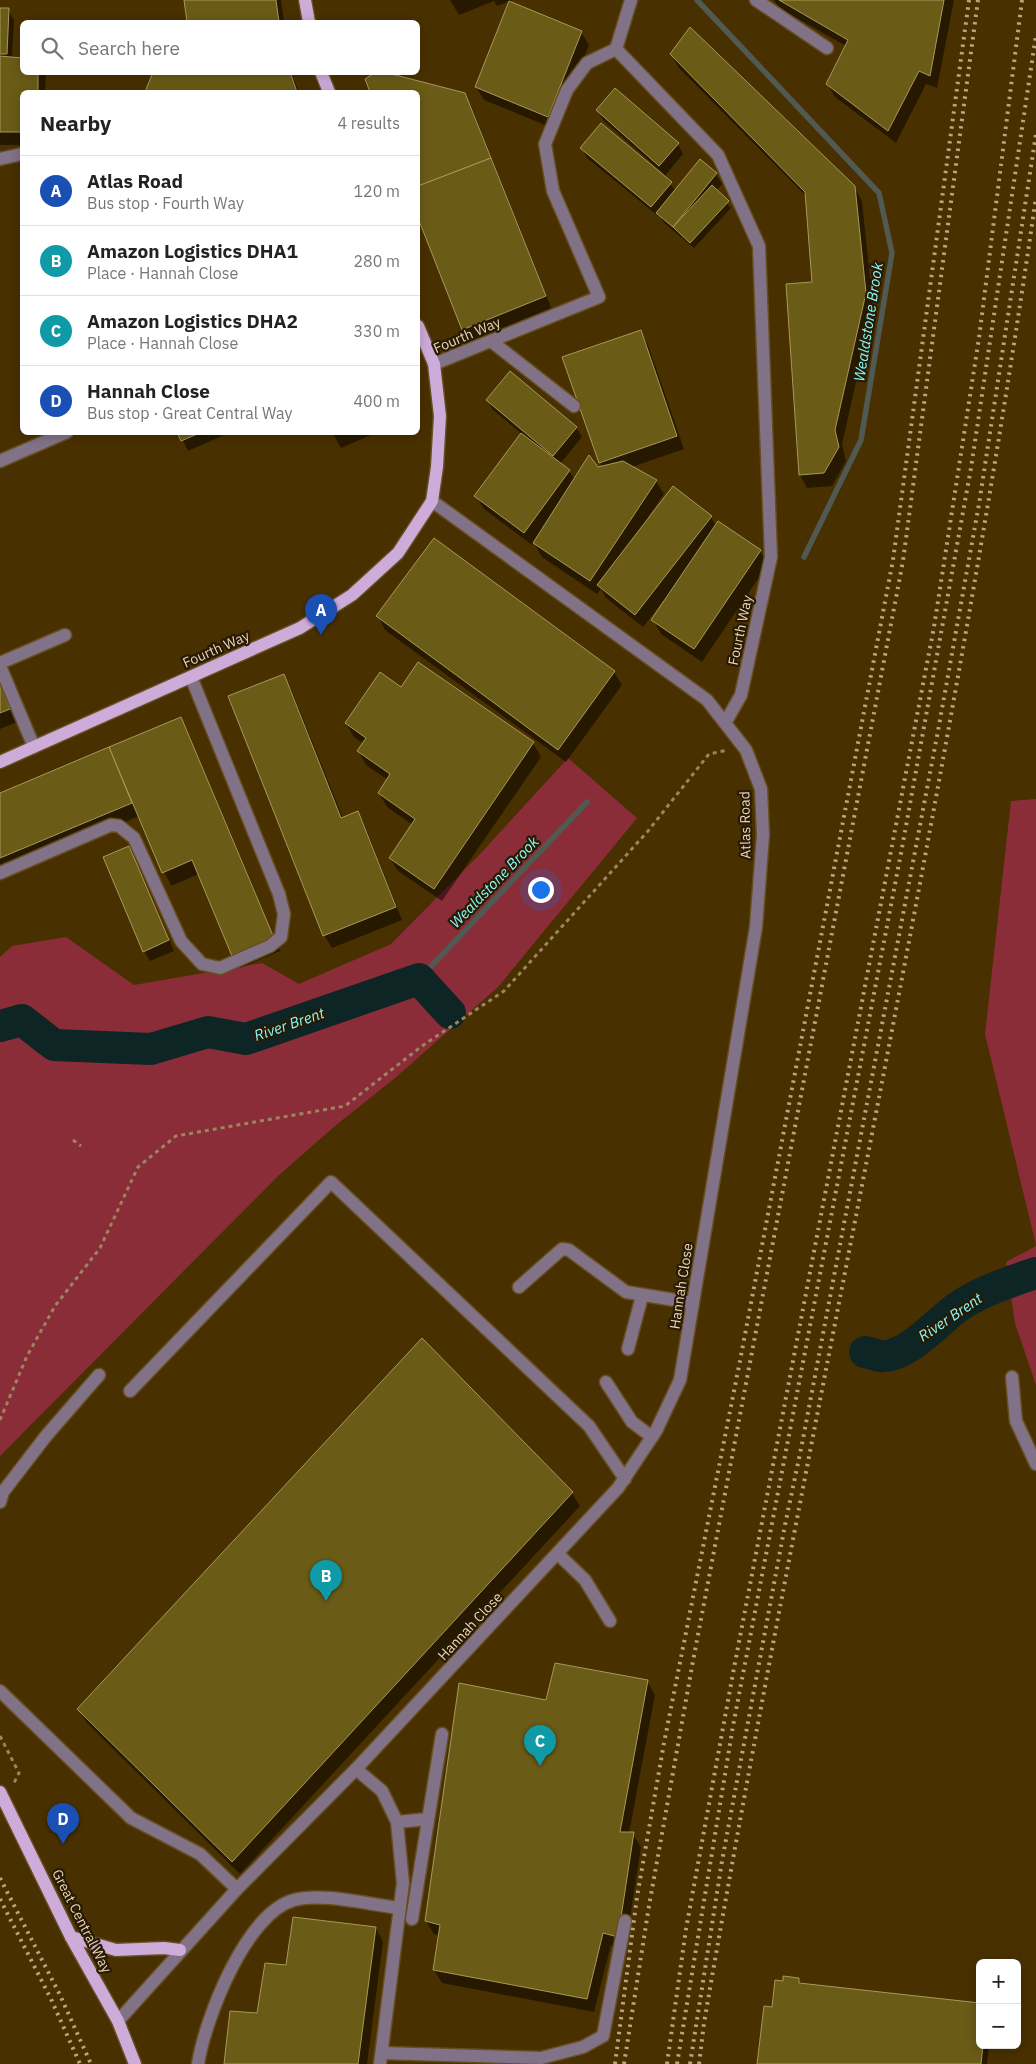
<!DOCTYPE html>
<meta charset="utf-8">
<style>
:root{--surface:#fff;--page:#f6f6f6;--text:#222;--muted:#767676;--line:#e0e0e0;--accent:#0f766e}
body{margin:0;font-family:"IBM Plex Sans",sans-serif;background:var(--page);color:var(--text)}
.controls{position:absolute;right:15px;bottom:15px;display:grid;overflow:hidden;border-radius:8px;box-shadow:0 2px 12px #0003}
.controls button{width:45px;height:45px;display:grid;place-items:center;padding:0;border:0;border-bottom:1px solid var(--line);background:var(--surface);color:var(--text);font:25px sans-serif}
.you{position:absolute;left:540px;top:889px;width:18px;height:18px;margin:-12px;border:4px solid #fff;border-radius:50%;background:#1a73e8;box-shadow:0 0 0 8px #1a73e833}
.badge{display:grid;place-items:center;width:32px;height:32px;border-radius:50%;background:var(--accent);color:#fff;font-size:16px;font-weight:700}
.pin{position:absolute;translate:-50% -41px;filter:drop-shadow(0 1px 2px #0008)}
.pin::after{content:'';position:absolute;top:26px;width:18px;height:15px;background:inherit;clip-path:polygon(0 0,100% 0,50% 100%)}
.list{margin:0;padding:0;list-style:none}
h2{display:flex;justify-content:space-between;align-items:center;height:65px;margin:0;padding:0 20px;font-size:21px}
h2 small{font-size:16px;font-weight:400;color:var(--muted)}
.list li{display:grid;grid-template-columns:32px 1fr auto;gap:15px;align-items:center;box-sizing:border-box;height:70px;padding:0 20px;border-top:1px solid var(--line)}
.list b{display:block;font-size:19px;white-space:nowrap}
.list p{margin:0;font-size:16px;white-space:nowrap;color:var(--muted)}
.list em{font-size:16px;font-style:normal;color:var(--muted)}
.icon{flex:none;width:28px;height:28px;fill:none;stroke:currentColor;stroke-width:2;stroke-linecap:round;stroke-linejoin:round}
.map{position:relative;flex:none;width:1036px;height:2064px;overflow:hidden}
.search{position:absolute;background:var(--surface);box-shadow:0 2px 12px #0003;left:20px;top:20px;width:400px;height:55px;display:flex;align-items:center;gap:12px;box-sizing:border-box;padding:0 18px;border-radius:8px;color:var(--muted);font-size:19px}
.panel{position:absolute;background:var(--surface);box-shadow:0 2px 12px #0003;left:20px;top:90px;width:400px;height:345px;border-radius:8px}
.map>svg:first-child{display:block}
.green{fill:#8a2d38}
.shadow{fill:#0007}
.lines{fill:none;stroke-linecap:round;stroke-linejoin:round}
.stream{stroke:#505a52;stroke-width:5.5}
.river{stroke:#0e2525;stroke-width:32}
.building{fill:#6a5b17;stroke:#a89959}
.minor-casing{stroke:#664e21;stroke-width:15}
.major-casing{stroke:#664e21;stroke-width:15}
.path{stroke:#9c855f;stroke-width:3;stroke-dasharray:4 4;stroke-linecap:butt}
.minor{stroke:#827288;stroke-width:12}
.major{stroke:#ceacda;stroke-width:12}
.rail{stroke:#baa482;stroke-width:4;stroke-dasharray:2.5 5;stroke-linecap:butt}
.labels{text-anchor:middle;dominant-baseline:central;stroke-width:4.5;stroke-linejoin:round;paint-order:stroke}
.street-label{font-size:14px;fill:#ead6ba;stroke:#281a03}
.water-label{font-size:15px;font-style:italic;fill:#86fafb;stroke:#281a03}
</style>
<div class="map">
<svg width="1036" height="2064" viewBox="0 0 1036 2064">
<rect width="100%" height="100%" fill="#493000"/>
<!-- green -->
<g class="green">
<polygon points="568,758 637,818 498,987 395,1078 335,1126 278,1176 0,1456 0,957 12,946 66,937 134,985 262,963 299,984 391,944 481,853"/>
<polygon points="1036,799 1036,1245 985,1034 1011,801"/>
<polygon points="1036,1246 1036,1385 1015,1323 1006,1262"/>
</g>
<!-- shadow -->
<g class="shadow">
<polygon points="185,0 281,0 284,22 188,22"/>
<polygon points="450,0 513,0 497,6 494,1 459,15"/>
<polygon points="774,0 954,0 937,88 926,84 896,143 835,97 827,83 846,46 779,8"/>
<polygon points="0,9 8,10 14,20 12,58 22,59 22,72 46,73 45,92 22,92 22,145 0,145"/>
<polygon points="581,32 589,45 555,129 484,100 476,87"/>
<polygon points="671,54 854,187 862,201 873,307 842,444 846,461 832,486 807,488 800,475 787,285 813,283 807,197 679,68"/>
<polygon points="154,72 291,72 299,92 146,92"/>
<polygon points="366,79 465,94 472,108 552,310 471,342 463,329 418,212 418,92 371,92"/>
<polygon points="597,110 678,144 683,154 664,177 676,191 716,174 722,184 716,191 731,208 694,248 664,223 659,215 658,216 587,158 582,148 662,176 664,174 603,120"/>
<polygon points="640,331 648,345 684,449 632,467 656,481 664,494 648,517 711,517 716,526 760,551 768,564 702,662 661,634 653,620 665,603 663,601 643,627 606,598 601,589 597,594 542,557 534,543 532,545 484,509 476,496 522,434 493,410 487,400 576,427 582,437 560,464 569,471 575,480 602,467 600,462"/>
<polygon points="179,432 223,432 224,435 188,451"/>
<polygon points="332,432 378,432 341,448"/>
<polygon points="378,616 614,672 622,685 566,762 385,630"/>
<polygon points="418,664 533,743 541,757 442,901 398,871 390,858 413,825 387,807 379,793 388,780 366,765 359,752 364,744 354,737 346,723 401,689"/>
<polygon points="284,676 291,689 343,818 358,813 365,826 402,920 332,948 324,935"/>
<polygon points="0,680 17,722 0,729"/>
<polygon points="180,719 188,732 280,951 240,968 199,874 171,886 139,816 0,875 0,795"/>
<polygon points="129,848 174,951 150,961 144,951"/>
<polygon points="572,1493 580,1506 240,1874 87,1723 79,1710"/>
<polygon points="647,1681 655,1695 629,1833 633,1834 641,1847 625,1950 611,1945 594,2012 442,1983 434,1970 440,1936 434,1934 426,1921 547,1702"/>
<polygon points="376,1928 383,1942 367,2064 225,2064 287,1967"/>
<polygon points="798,1979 802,1984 980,2045 989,2045 987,2064 759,2064 773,2009 784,1982"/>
</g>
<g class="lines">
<!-- stream -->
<g class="stream">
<polyline points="697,0 879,193 892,253 861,440 804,557"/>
<polyline points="419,979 587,802"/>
</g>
<!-- river -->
<g class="river">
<polyline points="0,1026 22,1020 54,1045 151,1049 208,1032 246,1039 419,979 450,1013"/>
<path d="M865,1352C870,1353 876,1355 880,1356C906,1359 938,1321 958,1307C981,1291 1009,1282 1036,1273"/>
</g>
</g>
<!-- building -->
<g class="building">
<polygon points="184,0 276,0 279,22 187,22"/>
<polygon points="779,0 944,0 930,76 919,71 888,131 826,84 848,40"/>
<polygon points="509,1 582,31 548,117 475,87"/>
<polygon points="0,8 9,8 7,54 0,54"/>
<polygon points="690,27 855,186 866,293 835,430 839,447 824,473 799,475 786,284 812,282 805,192 670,54"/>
<polygon points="0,56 22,58 22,72 38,72 38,92 22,92 22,132 0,132"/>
<polygon points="153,72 290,72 297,92 145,92"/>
<polygon points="376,72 384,72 465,93 491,158 418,186 418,92 370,92 365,79"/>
<polygon points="615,88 679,143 659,166 596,110"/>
<polygon points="601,123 672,182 651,207 580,148"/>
<polygon points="491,158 546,296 462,330 418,218 418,186"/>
<polygon points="700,159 717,173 673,227 656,213"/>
<polygon points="712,185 729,201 690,243 673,227"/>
<polygon points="641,330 677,436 599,463 562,357"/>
<polygon points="510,371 577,427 553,456 486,400"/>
<polygon points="177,432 202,432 181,441"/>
<polygon points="521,433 570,470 524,533 474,496"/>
<polygon points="589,455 598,467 623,461 657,480 590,581 533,543"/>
<polygon points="673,486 712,516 635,615 597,585"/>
<polygon points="718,521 761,550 694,649 651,620"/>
<polygon points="434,538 615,671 558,750 376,616"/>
<polygon points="418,662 534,742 434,889 389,858 415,819 378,793 390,774 357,751 366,738 345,723 380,672 401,687"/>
<polygon points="284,674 341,818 358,811 396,907 323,936 228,696"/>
<polygon points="0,683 10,709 0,713"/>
<polygon points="181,717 274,938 232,956 192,860 162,873 109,747"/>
<polygon points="109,747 132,803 0,858 0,793"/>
<polygon points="129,846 169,940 143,952 103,857"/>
<polygon points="422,1338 573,1492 232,1862 77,1709"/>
<polygon points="555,1663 648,1680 620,1832 634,1832 618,1937 603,1933 587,1999 433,1970 440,1925 425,1921 459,1683 546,1700"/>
<polygon points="293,1917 376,1927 358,2064 224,2064 230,2011 257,2013 265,1963 286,1965"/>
<polygon points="783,1976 799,1978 799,1983 980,2003 980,2045 983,2045 981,2064 757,2064 764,2006 772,2007 775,1980 783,1981"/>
</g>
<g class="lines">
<!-- minor casing -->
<g class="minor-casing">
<g id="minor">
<polyline points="756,0 827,48"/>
<polyline points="616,49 718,155 759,246 771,557 741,695 725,723"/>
<polyline points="0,159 22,154"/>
<polyline points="491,341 574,406"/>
<polyline points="434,364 599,297 553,191 545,144 567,90 587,63 616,49 631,0"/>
<polyline points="0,461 67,432"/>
<polyline points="0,663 65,635"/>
<polyline points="0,666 34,747"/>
<polyline points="0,873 111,825 119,826 134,838 181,941 202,964 220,968 270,946 281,937 284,914 279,894 191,677"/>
<polyline points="519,1287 562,1249 569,1250 626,1292 693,1303"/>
<polyline points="628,1349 642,1296"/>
<polyline points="1012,1377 1016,1421 1036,1464"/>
<polyline points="606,1382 632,1422 652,1437"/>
<polyline points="130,1391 331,1182 589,1426 625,1479"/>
<polyline points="0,1502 3,1492 46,1436 99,1375"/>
<polyline points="558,1554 585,1580 610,1621"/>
<polyline points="0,1691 131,1818 200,1854 237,1889"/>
<polyline points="356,1769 382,1791 397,1822 403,1883 380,2064"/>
<polyline points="397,1822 428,1819"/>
<polyline points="412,1919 442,1734"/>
<polyline points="118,2021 237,1889 356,1769 618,1488 656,1431 680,1380 756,927 763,835 761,789 746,750 707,700 432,501"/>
<polyline points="382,2053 541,2058 583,2047 603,2036 625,1921"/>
<path d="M198,2064C205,2019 246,1913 294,1900C323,1892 370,1905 400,1908"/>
</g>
</g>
<!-- major casing -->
<g class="major-casing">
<g id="major">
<polyline points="305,0 309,22"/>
<polyline points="321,72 329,92"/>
<polyline points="0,762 300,628 352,595 398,553 432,501 437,467 440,416 434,364 418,326"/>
<polyline points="0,1792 71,1937 118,2021 135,2064"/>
<polyline points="71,1937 116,1950 164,1948 180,1950"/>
</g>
</g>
<!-- path -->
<g class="path">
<polyline points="73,1140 81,1146"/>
<polyline points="0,1420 27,1356 55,1306 100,1248 138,1167 176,1136 345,1106 422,1046 504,991 648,831 709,754 728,750"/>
<polyline points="0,1736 19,1773 13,1785"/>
</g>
<!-- minor -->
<use href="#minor" class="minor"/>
<!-- major -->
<use href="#major" class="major"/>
<!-- rail -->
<g class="rail">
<polyline points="0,1878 60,1995 91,2064"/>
<polyline points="0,1899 51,1999 80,2064"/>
<polyline points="615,2064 637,1897 664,1743 739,1366 893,560 969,0"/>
<polyline points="624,2064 649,1906 693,1661 903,561 978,0"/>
<polyline points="667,2064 686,1929 734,1668 934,627 979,338 1022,0"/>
<polyline points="677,2064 733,1726 902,848 971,468 1036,35"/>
<polyline points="690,2064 722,1861 785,1525 802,1444 938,731 979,504 1036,134"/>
<path d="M699,2064L704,2023C809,1413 948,810 1036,197"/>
</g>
</g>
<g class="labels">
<!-- street labels -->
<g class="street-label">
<text transform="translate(467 335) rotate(-23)">Fourth Way</text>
<text transform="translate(740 630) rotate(-78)">Fourth Way</text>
<text transform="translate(216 649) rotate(-24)">Fourth Way</text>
<text transform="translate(745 825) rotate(-91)">Atlas Road</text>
<text transform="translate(681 1286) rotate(-81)">Hannah Close</text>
<text transform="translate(470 1626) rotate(-47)">Hannah Close</text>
<text transform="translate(82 1921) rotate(63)">Great Central Way</text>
</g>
<!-- water labels -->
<g class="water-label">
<text transform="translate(868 322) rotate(-81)">Wealdstone Brook</text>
<text transform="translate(494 882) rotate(-46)">Wealdstone Brook</text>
<text transform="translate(289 1024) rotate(-19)">River Brent</text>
<text transform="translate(950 1317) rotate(-34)">River Brent</text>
</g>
</g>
</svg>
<div class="controls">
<button>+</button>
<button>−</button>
</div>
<div class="you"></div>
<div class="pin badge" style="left:321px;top:635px;background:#1a4fb4">A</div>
<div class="pin badge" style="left:326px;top:1601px;background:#0f9aa8">B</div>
<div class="pin badge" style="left:540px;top:1766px;background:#0f9aa8">C</div>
<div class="pin badge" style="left:63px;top:1844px;background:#1a4fb4">D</div>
<div class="search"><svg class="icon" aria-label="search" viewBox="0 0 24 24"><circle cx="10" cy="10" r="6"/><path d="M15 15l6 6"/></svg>Search here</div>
<section class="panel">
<h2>Nearby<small>4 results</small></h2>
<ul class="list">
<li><span class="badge" style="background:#1a4fb4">A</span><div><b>Atlas Road</b><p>Bus stop · Fourth Way</p></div><em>120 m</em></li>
<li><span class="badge" style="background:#0f9aa8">B</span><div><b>Amazon Logistics DHA1</b><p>Place · Hannah Close</p></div><em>280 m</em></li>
<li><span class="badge" style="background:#0f9aa8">C</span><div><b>Amazon Logistics DHA2</b><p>Place · Hannah Close</p></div><em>330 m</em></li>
<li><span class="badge" style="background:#1a4fb4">D</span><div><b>Hannah Close</b><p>Bus stop · Great Central Way</p></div><em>400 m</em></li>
</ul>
</section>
</div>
